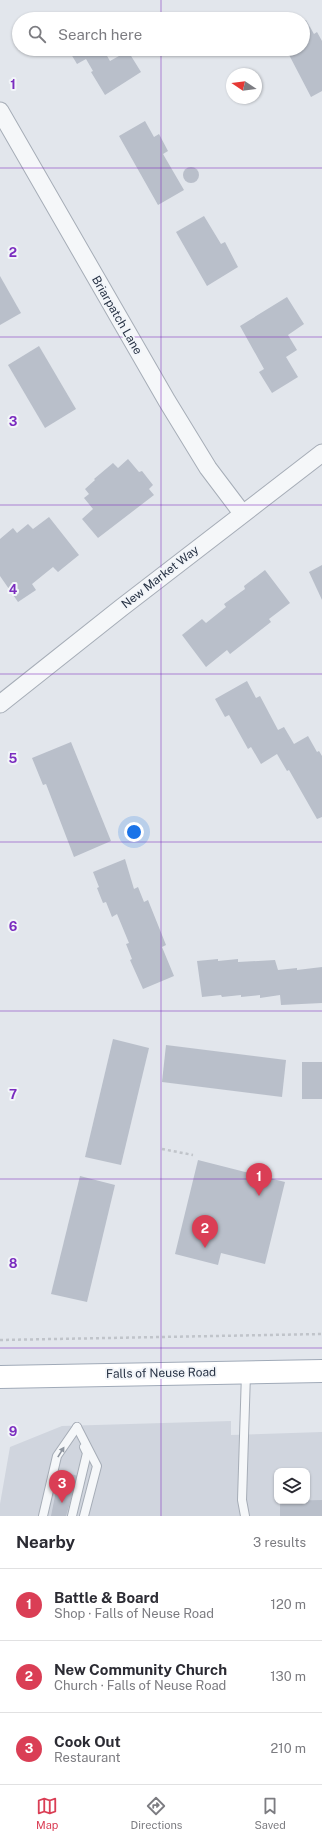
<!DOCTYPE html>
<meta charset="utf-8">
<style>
:root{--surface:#fff;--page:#f7f7f7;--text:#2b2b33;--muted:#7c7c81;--line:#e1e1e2;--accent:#da3e55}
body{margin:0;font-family:"Public Sans",sans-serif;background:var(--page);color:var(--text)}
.controls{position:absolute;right:12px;bottom:12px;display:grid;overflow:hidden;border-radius:8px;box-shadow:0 1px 3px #0004}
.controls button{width:36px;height:36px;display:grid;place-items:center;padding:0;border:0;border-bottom:1px solid var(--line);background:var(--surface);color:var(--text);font:20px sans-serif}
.compass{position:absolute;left:226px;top:68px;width:36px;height:36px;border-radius:50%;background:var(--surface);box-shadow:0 1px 3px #0004;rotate:283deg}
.you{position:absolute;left:134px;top:832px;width:14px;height:14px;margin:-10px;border:3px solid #fff;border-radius:50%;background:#1a73e8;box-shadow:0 0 0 6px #1a73e833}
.badge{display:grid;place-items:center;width:26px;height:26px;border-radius:50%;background:var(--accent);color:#fff;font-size:13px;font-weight:700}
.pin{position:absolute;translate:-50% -33px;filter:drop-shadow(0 1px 2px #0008)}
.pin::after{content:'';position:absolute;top:21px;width:14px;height:12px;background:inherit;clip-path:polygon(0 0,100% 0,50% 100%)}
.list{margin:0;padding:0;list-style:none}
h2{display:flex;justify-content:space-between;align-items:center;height:52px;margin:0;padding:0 16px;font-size:17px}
h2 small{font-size:13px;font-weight:400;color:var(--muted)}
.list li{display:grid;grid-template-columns:26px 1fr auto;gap:12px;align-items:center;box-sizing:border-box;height:72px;padding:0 16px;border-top:1px solid var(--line)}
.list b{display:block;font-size:15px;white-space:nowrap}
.list p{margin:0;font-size:13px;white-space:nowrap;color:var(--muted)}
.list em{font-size:13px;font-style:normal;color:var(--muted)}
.icon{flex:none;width:22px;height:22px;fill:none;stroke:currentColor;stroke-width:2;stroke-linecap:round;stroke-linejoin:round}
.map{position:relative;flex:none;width:322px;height:1516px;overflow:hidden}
.search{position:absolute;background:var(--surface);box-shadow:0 1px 3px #0004;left:12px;right:12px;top:12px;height:44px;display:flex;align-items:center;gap:10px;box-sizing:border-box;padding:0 14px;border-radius:22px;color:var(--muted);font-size:15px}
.sheet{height:268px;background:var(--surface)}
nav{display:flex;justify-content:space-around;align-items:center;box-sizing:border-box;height:56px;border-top:1px solid var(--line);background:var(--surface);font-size:11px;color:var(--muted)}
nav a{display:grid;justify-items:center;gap:2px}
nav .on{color:var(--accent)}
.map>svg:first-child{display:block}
.built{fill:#d0d5de;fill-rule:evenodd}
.building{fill:#b9bfca}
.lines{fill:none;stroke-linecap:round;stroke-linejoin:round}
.lane-casing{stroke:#a6adb7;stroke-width:10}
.street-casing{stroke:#a6adb7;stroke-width:19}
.primary-casing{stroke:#a0aab8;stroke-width:24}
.path{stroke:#c0c4ca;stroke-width:2.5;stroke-dasharray:3 3;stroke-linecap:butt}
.lane{stroke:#f5f7f9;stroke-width:8}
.street{stroke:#f5f7f9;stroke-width:17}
.primary{stroke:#fff;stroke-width:22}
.oneway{fill:#8e959f}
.grid{fill:none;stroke:#7b2cbf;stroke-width:1;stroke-opacity:0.55}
.labels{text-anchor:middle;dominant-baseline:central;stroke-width:4;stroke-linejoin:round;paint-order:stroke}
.street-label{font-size:12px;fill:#283345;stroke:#f2f5f9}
.grid-label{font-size:13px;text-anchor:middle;font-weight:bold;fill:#7b2cbf;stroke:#f2f5f9;stroke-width:4;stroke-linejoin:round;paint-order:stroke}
</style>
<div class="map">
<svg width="322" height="1516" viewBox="0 0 322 1516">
<rect width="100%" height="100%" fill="#e2e6ec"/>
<!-- built -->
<path class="built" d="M231,1421V1435L322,1432V1516H0V1504L10,1447L62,1426ZM277,1471H307V1501H277Z"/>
<!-- building -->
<g class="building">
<polygon points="306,20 314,34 317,32 322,41 322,91 311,97 286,49 303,49 303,22"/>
<polygon points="68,49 103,49 110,61 128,51 141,72 105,95 91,72 93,71 86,59 77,64"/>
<polygon points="145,121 154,137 159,134 168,151 163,154 184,190 158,205 119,136"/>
<circle cx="191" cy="175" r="8"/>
<polygon points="204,216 221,244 225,242 238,267 207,286 176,232"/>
<polygon points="0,276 21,313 0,325"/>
<polygon points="287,297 304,324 288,335 297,350 286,357 298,377 272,393 259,372 264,369 240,326"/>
<polygon points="39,346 76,409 45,428 8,365"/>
<polygon points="128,459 139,472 142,471 153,485 149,489 154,495 98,538 82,519 93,509 84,498 89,494 85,489 95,480 94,479 113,463 118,468"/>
<polygon points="49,517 79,555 58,572 53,567 32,584 36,590 18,602 0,576 0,539 13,528 17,533 28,524 33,529"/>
<polygon points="322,565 322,600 309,572"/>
<polygon points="265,570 290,603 269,619 271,622 230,654 227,650 206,667 182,635 202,619 206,623 226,607 224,604 245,589 244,586"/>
<polygon points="247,681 256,698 260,696 278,730 284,727 294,744 308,736 317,752 319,751 322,756 322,817 317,819 289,770 287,771 277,754 261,764 251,747 248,749 229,715 225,717 215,699"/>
<polygon points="71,742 111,841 74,857 46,784 43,785 32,758"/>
<polygon points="125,859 134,889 138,887 144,902 148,900 166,945 162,947 174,976 143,989 130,960 132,959 126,944 129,943 117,914 112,917 106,902 103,903 97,888 99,887 93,872"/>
<polygon points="218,959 218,961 238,959 238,962 275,960 278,970 297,968 297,970 322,967 322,1003 281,1005 280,995 260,998 260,995 241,997 241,995 222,997 221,995 202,997 197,961"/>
<polygon points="113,1039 149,1048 121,1165 85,1157"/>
<polygon points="166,1045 286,1060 282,1097 162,1082"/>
<rect x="302" y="1062" width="20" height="37"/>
<polygon points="198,1160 285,1182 265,1264 221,1253 218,1265 175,1254"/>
<polygon points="80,1176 115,1185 87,1302 51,1294"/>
<polygon points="60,1471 78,1476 66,1516 51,1516"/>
<polygon points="322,1500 322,1516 280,1516 280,1501"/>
</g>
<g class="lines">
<!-- lane casing -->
<g class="lane-casing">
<g id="lane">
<polyline points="77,1427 97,1466 84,1516"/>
<polyline points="43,1516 57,1456 77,1427"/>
<polyline points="72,1516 87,1453 84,1447"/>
<polyline points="245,1516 242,1500 246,1373"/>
</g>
</g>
<!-- street casing -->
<g class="street-casing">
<g id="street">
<polyline points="0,111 167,401 208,468 242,513"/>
<polyline points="0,704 121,608 322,453"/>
</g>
</g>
<!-- primary casing -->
<g class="primary-casing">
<polyline id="primary" points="0,1377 322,1371"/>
</g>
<!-- path -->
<g class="path">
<polyline points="162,1149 193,1155"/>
<polyline points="0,1340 322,1334"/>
</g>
<!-- lane -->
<use href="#lane" class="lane"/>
<!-- street -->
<use href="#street" class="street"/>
<!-- primary -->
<use href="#primary" class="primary"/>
</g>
<!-- one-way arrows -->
<defs><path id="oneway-solid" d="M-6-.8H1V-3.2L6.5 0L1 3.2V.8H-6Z"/></defs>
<use class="oneway" href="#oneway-solid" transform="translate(61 1452) rotate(-58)"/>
<!-- grid -->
<path class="grid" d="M161,0V19M161,49V1516M0,168H322M0,337H322M0,505H322M0,674H322M0,842H322M0,1011H322M0,1179H322M0,1348H322"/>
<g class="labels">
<!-- street labels -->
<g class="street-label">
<text transform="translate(117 315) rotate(60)">Briarpatch Lane</text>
<text transform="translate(160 577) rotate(-38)">New Market Way</text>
<text transform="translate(161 1373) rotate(-1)">Falls of Neuse Road</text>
</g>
</g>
<g class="grid-label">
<text x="13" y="89">1</text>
<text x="13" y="257">2</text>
<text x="13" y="426">3</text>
<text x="13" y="594">4</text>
<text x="13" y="763">5</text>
<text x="13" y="931">6</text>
<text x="13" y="1099">7</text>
<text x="13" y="1268">8</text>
<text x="13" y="1436">9</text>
</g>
</svg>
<div class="controls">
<button><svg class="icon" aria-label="layers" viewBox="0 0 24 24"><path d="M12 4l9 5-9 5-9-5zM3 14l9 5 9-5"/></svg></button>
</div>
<svg class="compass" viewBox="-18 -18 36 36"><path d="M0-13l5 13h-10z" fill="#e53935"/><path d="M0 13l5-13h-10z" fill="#7c7c81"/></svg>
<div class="you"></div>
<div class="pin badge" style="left:259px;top:1196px">1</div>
<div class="pin badge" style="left:205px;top:1248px">2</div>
<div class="pin badge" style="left:62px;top:1503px">3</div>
<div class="search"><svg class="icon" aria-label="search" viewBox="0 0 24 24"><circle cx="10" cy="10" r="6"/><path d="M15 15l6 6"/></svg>Search here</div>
</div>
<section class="sheet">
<h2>Nearby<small>3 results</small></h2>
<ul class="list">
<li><span class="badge">1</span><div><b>Battle &amp; Board</b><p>Shop · Falls of Neuse Road</p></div><em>120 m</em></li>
<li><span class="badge">2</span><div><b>New Community Church</b><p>Church · Falls of Neuse Road</p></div><em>130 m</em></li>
<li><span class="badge">3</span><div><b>Cook Out</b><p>Restaurant</p></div><em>210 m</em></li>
</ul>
</section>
<nav>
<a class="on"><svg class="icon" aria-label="map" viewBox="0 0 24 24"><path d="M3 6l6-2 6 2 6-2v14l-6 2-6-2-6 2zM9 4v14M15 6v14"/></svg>Map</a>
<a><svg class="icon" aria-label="directions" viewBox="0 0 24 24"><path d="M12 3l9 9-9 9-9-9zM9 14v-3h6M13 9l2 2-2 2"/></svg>Directions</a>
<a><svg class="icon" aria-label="saved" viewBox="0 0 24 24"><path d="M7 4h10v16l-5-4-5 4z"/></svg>Saved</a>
</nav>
